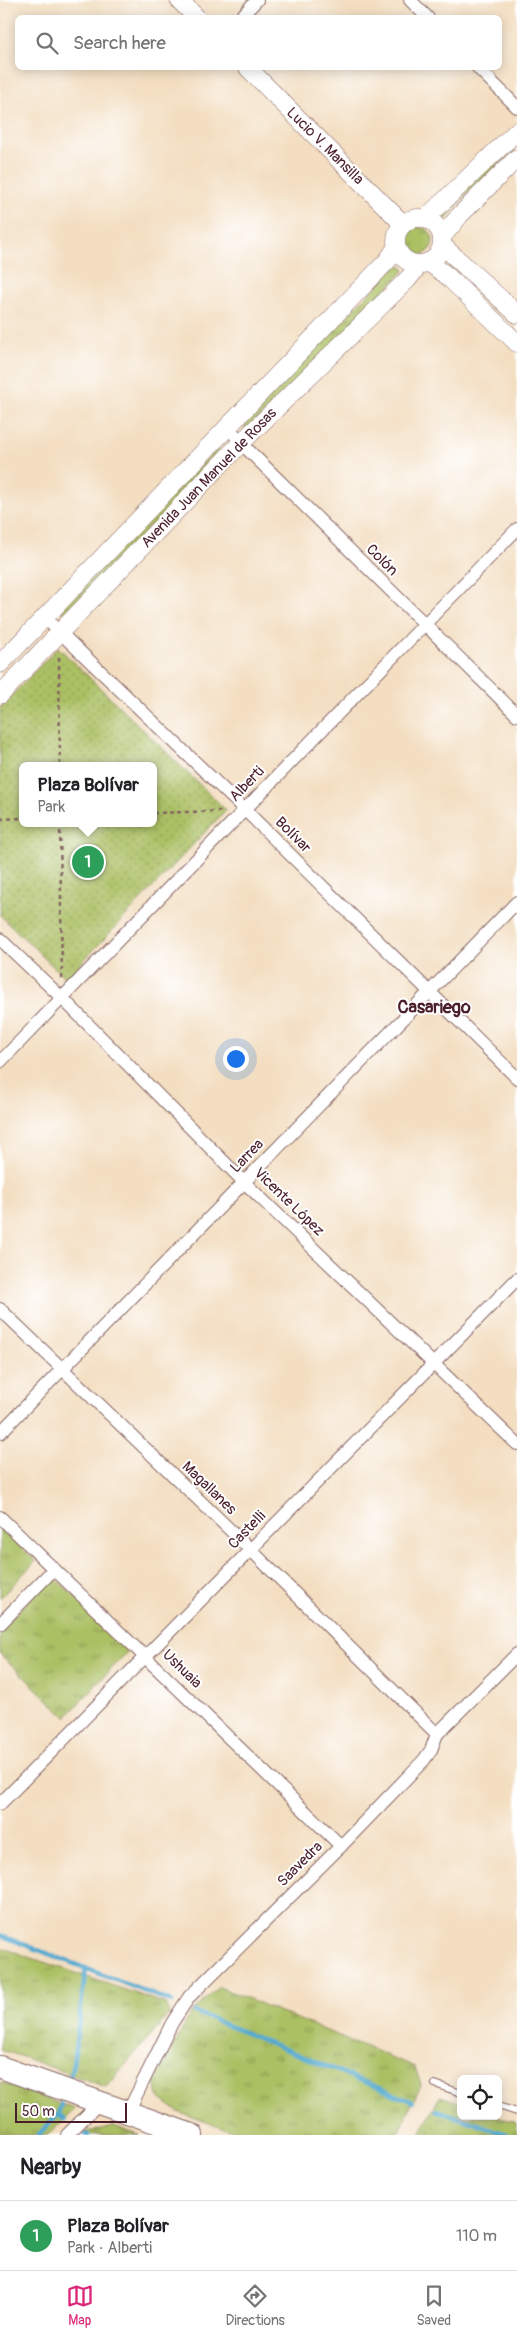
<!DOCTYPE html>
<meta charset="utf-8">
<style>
:root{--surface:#fff;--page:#f2f2f2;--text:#202124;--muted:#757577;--line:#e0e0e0;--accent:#db2777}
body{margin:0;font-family:Pangolin,sans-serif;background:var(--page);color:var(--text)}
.controls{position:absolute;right:15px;bottom:15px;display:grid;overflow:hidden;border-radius:8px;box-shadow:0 2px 12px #0003}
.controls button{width:45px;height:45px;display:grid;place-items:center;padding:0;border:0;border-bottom:1px solid var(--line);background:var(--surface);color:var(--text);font:25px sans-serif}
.scale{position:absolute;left:15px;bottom:12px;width:112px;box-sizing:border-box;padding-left:5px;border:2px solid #4a1f2b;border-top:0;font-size:14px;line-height:18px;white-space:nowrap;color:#4a1f2b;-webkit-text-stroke:4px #fff;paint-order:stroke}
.you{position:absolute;left:235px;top:1058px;width:18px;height:18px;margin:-12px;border:4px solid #fff;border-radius:50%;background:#1a73e8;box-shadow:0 0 0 8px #1a73e833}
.badge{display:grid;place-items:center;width:32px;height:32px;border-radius:50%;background:var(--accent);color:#fff;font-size:16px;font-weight:700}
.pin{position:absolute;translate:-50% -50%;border:2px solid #fff;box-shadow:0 1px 5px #0006}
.popup{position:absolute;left:19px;top:762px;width:138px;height:65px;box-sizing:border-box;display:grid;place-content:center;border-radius:8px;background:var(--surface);filter:drop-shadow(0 1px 4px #0005);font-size:16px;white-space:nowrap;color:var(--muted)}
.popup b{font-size:19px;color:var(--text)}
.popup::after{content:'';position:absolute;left:50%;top:100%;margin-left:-10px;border:10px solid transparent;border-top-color:var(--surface)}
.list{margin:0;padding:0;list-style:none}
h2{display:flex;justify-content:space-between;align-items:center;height:65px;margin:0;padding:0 20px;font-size:21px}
h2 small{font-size:16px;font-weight:400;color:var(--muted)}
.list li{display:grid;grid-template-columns:32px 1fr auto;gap:15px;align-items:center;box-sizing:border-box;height:70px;padding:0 20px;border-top:1px solid var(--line)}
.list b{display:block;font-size:19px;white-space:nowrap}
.list p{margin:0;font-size:16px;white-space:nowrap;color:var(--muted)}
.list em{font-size:16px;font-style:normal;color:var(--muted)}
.icon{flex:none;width:28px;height:28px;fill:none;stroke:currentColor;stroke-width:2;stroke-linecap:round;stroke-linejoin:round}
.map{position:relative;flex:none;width:517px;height:2135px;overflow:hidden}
.search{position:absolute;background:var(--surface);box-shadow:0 2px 12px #0003;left:15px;right:15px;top:15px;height:55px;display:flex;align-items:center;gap:12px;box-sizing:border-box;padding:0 18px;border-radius:8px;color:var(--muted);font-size:19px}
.sheet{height:135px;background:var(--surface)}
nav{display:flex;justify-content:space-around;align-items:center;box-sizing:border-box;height:70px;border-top:1px solid var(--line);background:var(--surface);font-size:14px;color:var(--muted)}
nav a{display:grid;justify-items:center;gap:2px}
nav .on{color:var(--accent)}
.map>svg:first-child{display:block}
.grass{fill:url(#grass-tufts);stroke:#7a7048}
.park{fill:url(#park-dots);stroke:#7a7048;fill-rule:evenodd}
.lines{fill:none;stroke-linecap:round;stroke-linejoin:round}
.stream{stroke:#54aad0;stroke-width:4.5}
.lane-casing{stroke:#856260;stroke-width:8}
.street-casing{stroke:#856260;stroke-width:14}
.secondary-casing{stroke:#856260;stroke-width:19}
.highway-casing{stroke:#856260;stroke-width:24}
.path{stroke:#856260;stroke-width:2.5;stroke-dasharray:4 4;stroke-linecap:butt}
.lane{stroke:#fff;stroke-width:6}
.street{stroke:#fff;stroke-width:12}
.secondary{stroke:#fff;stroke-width:18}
.highway{stroke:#fff;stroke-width:22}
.labels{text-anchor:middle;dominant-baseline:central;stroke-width:4;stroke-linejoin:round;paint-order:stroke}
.street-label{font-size:15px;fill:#4a1f2b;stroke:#fff}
.quarter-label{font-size:18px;font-weight:bold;fill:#4a1f2b;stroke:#fff}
</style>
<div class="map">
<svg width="517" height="2135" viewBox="0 0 517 2135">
<defs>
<pattern id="grass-tufts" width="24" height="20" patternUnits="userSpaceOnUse" patternTransform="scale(1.25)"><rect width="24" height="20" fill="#abc064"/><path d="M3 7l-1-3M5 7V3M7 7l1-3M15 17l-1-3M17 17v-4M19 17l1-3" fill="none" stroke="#8d9b53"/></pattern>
<pattern id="park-dots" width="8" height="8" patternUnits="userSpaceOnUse" patternTransform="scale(1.25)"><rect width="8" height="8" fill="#abc064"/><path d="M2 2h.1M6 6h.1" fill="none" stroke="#8d9b53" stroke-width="1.8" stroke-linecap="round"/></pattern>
</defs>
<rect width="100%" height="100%" fill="#fff"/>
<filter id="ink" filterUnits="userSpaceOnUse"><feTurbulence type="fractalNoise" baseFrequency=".02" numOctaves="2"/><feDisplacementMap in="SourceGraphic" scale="10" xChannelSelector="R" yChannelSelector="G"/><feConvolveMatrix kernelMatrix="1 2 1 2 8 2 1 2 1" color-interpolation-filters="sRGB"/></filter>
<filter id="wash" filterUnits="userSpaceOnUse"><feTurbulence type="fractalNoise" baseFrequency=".0096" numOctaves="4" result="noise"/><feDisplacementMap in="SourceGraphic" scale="20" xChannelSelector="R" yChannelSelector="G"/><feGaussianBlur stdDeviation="1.12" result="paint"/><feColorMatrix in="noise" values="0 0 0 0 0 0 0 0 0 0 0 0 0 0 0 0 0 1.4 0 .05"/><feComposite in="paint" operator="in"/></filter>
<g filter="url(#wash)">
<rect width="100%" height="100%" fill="#f3dec1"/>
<!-- grass -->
<g class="grass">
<polygon points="511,147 514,150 462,198 444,222 437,214"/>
<circle cx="419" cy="241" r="14"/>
<polygon points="398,264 405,270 248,430 241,424"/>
<polygon points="217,449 223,456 67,616 60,609"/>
<polygon points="0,1528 36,1561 0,1598"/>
<polygon points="53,1576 130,1649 66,1717 0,1654 0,1630"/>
<polygon points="0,1947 166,2004 169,2014 106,2087 0,2049"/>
<polygon points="219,1987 415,2067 421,2085 397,2135 243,2135 178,2112 158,2097 155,2081 191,2013"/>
<polygon points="0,2082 75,2109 48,2135 0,2135"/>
<polygon points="440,2096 461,2103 461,2116 497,2116 517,2123 517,2135 419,2135"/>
<polygon points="114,2126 139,2135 83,2135 86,2132"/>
</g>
<!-- park -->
<path class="park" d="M58,647L226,810L66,979L0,915V708ZM23,766H153V823H23Z"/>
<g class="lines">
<!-- stream -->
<g class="stream">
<polyline points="0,1935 172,2002"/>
<polyline points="195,2012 413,2102"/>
<polyline points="70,2077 73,2064 86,1968"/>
<polyline points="436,2110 509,2135"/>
<polyline points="58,2114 65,2119"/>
<polyline points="86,2134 88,2135"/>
<polyline points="38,2135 58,2114 61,2104"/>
</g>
</g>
</g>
<g filter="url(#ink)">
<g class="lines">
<!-- lane casing -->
<g class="lane-casing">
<g id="lane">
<polyline points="435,2084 461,2093"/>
<polyline points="498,2106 517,2112"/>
</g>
</g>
<!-- street casing -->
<g class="street-casing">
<g id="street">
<polyline points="410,0 428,18"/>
<polyline points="240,18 257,0"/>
<polyline points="478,68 517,107"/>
<polyline points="227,425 241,443 517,715"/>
<polyline points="45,618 245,810 517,1078"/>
<polyline points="0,939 62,998 244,1182 517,1444"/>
<polyline points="0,1062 517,529"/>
<polyline points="0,1309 251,1550 437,1734"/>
<polyline points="0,1433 517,902"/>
<polyline points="0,1517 341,1846"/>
<polyline points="0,1624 54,1569"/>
<polyline points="0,1804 517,1279"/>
<polyline points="128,2112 172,2023 189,1997 341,1846 424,1760 431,1750 437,1734 517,1654"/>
<polyline points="67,2135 100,2102"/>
</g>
</g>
<!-- secondary casing -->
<g class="secondary-casing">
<g id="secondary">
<polyline points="179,0 197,18"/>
<polyline points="248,68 403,224"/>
<circle cx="419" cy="241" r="23"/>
<polyline points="426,218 517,131"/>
<polyline points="442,237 460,215 517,158"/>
<polyline points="442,245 517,314"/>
<polyline points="428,262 446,275 517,343"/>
<polyline points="0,664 388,260 396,248"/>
<polyline points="0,695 241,443 408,279 420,264"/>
</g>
</g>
<!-- highway casing -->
<g class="highway-casing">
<polyline id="highway" points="0,2067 192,2135"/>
</g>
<!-- path -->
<g class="path">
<polyline points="59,657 60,766"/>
<polyline points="153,813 224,811"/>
<polyline points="0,819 23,818"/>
<polyline points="60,823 62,979"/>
</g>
<!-- lane -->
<use href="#lane" class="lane"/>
<!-- street -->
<use href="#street" class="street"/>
<!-- secondary -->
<use href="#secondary" class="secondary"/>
<!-- highway -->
<use href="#highway" class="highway"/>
</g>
</g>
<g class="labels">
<!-- street labels -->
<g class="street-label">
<text transform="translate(325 146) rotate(45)">Lucio V. Mansilla</text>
<text transform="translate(209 478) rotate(-46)">Avenida Juan Manuel de Rosas</text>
<text transform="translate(382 560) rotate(45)">Colón</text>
<text transform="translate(247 784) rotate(-46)">Alberti</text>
<text transform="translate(293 835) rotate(45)">Bolívar</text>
<text transform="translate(247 1156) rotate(-46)">Larrea</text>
<text transform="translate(289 1202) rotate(44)">Vicente López</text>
<text transform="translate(209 1488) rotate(44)">Magallanes</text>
<text transform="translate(247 1530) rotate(-46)">Castelli</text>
<text transform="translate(182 1669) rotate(44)">Ushuaia</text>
<text transform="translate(300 1864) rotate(-45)">Saavedra</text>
</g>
<!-- quarter labels -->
<g class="quarter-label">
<text x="434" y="1007">Casariego</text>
</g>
</g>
</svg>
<div class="controls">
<button><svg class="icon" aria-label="locate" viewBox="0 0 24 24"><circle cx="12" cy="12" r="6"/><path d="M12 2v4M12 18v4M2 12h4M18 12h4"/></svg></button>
</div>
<div class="scale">50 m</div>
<div class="you"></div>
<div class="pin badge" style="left:88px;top:862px;background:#2e9e5b">1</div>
<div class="popup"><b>Plaza Bolívar</b>Park</div>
<div class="search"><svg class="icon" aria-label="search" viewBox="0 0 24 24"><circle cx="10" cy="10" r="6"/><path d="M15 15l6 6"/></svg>Search here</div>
</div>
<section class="sheet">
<h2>Nearby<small></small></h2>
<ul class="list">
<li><span class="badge" style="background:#2e9e5b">1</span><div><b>Plaza Bolívar</b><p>Park · Alberti</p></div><em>110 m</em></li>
</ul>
</section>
<nav>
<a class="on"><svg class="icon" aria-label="map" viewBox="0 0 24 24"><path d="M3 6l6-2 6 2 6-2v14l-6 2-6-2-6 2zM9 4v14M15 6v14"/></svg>Map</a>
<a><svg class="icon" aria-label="directions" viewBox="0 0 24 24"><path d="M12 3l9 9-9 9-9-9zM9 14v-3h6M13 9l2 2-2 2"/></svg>Directions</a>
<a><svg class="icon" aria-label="saved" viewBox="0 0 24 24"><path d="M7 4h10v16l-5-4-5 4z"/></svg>Saved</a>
</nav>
